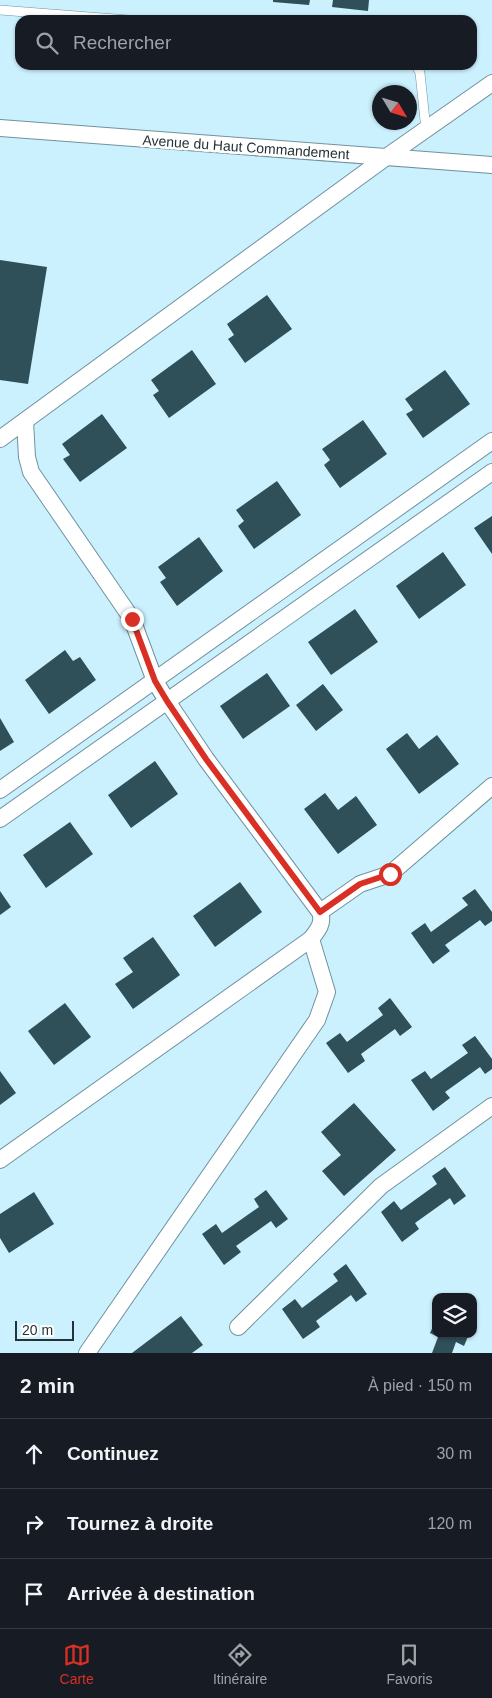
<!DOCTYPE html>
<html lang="fr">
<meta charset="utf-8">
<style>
:root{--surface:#171b24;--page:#242831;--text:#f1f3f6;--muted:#9ea1a6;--line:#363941;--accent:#d93025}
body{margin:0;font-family:Arial,sans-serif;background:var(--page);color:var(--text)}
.controls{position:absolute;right:15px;bottom:15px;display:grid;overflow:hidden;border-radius:10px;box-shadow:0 1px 4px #0004}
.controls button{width:45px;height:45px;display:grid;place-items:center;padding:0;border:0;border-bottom:1px solid var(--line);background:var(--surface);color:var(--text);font:25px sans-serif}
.compass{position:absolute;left:372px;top:85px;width:45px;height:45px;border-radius:50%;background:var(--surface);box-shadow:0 1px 4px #0004;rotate:128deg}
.scale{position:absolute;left:15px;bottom:12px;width:59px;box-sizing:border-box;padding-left:5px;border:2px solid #253338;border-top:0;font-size:14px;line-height:18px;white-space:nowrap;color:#253338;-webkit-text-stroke:4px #fff;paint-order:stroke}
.stop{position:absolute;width:15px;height:15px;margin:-11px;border:4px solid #d93025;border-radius:50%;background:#fff}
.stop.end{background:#d93025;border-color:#fff;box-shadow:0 1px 5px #0008}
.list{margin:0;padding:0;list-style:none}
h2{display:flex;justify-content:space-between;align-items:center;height:65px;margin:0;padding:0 20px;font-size:21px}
h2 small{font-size:16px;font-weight:400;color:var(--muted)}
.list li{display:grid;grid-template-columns:32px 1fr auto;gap:15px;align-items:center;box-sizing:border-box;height:70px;padding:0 20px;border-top:1px solid var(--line)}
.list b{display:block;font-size:19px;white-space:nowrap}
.list em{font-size:16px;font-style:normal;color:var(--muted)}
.icon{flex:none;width:28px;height:28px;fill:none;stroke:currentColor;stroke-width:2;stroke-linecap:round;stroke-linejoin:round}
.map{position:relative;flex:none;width:492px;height:1353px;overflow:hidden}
.search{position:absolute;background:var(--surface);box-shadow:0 1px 4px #0004;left:15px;right:15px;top:15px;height:55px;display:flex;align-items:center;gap:12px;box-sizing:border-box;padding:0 18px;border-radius:15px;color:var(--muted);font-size:19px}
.sheet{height:275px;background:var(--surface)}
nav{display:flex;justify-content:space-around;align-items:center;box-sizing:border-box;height:70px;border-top:1px solid var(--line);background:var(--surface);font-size:14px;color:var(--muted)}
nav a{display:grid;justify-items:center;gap:2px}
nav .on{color:var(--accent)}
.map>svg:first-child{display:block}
.building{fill:#2f4f59}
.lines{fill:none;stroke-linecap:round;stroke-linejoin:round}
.lane-casing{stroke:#70929e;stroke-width:10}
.street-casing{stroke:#70929e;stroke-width:18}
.lane{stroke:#fff;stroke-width:9}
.street{stroke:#fff;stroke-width:16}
.route{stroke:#d93025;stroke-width:6}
.labels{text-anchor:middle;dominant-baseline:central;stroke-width:5;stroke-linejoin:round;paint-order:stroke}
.street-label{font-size:14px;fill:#253338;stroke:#fff}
</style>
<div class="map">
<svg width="492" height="1353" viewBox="0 0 492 1353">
<rect width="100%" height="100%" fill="#ccf1fe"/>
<!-- building -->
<g class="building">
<polygon points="273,0 310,0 309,5 273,2"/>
<polygon points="333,0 369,0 368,11 332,7"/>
<polygon points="0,260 47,267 28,384 0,380"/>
<polygon points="267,295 292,329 245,363 228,339 234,335 227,324"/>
<polygon points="192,350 216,384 169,418 153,395 159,391 151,380"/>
<polygon points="445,370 470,404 423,438 406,414 413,410 405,399"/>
<polygon points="102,414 127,448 80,482 63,459 70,455 62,444"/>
<polygon points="363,420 387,454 340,488 324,465 330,460 322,449"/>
<polygon points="277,481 301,515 254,549 238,526 244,521 236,510"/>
<polygon points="492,516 492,554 474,528"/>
<polygon points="199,537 223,571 177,606 160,582 166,578 158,567"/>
<polygon points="443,552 466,585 419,619 396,586"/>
<polygon points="355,609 378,642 331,675 308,642"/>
<polygon points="65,650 73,661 80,657 96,680 49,714 25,680"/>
<polygon points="267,673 290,706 243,739 220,706"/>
<polygon points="323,684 343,710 316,731 296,705"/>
<polygon points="0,718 14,742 0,751"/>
<polygon points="407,733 419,749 437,735 459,764 419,794 386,749"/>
<polygon points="155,761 178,794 131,828 108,795"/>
<polygon points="325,793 338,810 356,796 377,825 338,854 304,809"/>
<polygon points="70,822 93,854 46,888 23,855"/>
<polygon points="240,882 262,912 215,947 193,916"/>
<polygon points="475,889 492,912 492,921 485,926 480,920 445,945 450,951 433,964 411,933 425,923 431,932 468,905 462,898"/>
<polygon points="0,891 11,907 0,915"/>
<polygon points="153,937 180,975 133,1009 115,984 133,972 123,958"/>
<polygon points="390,998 412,1027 400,1036 395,1029 361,1054 365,1061 348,1073 326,1043 340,1033 347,1042 383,1015 378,1008"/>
<polygon points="65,1003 91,1037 54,1065 28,1031"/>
<polygon points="475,1036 492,1059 492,1069 485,1074 480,1067 445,1092 450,1098 433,1111 411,1080 425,1071 431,1079 468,1053 462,1045"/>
<polygon points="0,1071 16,1093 0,1105"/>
<polygon points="354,1103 396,1150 344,1196 322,1171 341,1155 321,1132"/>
<polygon points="445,1167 466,1196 454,1205 450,1198 415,1223 419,1229 402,1242 381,1212 394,1201 401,1210 437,1184 432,1176"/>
<polygon points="266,1190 288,1219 276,1228 271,1221 236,1246 241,1252 224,1265 202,1234 216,1224 222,1233 259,1207 254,1199"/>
<polygon points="34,1192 54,1224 9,1253 0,1238 0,1214"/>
<polygon points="346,1264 367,1294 356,1302 351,1295 316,1321 320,1327 303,1339 282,1309 295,1299 302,1308 338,1281 333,1274"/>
<polygon points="181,1316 203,1345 192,1353 132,1353"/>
<polygon points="436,1320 436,1334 469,1334 464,1346 456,1342 452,1353 432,1353 438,1337 430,1333"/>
</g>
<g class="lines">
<!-- lane casing -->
<g class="lane-casing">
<g id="lane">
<polyline points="0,10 128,20"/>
<polyline points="416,65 420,73 426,130"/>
</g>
</g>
<!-- street casing -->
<g class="street-casing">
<g id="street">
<polyline points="0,128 492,165"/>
<polyline points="0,439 385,158 492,83"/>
<polyline points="0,790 492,441"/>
<polyline points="0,819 492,472"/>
<polyline points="320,912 360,884 390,874 492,786"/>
<path d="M0,1160L311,939C318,930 324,923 320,912L206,759L167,701L155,681L132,619L31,472L27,457L25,421"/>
<polyline points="238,1327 381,1186 492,1106"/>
<polyline points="87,1353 317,1020 327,992 311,939"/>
</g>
</g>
<!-- lane -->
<use href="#lane" class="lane"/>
<!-- street -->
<use href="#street" class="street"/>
</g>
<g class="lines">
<!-- route -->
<polyline class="route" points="132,619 155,681 167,701 206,759 320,912 360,884 390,874"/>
</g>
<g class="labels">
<!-- street labels -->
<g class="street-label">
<text transform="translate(246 147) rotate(4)">Avenue du Haut Commandement</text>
</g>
</g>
</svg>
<div class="controls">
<button><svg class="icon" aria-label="layers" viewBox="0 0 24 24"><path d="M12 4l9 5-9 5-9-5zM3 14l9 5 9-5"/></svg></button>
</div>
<svg class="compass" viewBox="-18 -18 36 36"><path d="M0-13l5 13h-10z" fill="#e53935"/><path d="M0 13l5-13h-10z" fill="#9ea1a6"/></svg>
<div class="scale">20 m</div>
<div class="stop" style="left:390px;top:874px"></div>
<div class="stop end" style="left:132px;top:619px"></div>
<div class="search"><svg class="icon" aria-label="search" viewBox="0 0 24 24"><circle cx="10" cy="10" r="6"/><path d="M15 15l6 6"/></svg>Rechercher</div>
</div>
<section class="sheet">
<h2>2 min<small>À pied · 150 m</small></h2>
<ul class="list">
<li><svg class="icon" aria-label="ahead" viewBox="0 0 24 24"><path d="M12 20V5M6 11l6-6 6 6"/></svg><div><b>Continuez</b></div><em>30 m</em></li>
<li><svg class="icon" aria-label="right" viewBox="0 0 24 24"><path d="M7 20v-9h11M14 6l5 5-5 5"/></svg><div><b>Tournez à droite</b></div><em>120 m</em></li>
<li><svg class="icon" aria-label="arrive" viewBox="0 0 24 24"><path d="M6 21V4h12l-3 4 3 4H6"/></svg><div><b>Arrivée à destination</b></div></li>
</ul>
</section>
<nav>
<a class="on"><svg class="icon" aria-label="map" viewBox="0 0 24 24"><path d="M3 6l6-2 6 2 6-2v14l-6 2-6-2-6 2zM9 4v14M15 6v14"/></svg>Carte</a>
<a><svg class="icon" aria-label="directions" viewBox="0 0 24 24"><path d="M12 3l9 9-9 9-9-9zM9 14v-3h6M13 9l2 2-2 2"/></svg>Itinéraire</a>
<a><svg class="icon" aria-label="saved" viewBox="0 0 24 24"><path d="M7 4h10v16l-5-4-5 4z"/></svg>Favoris</a>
</nav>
